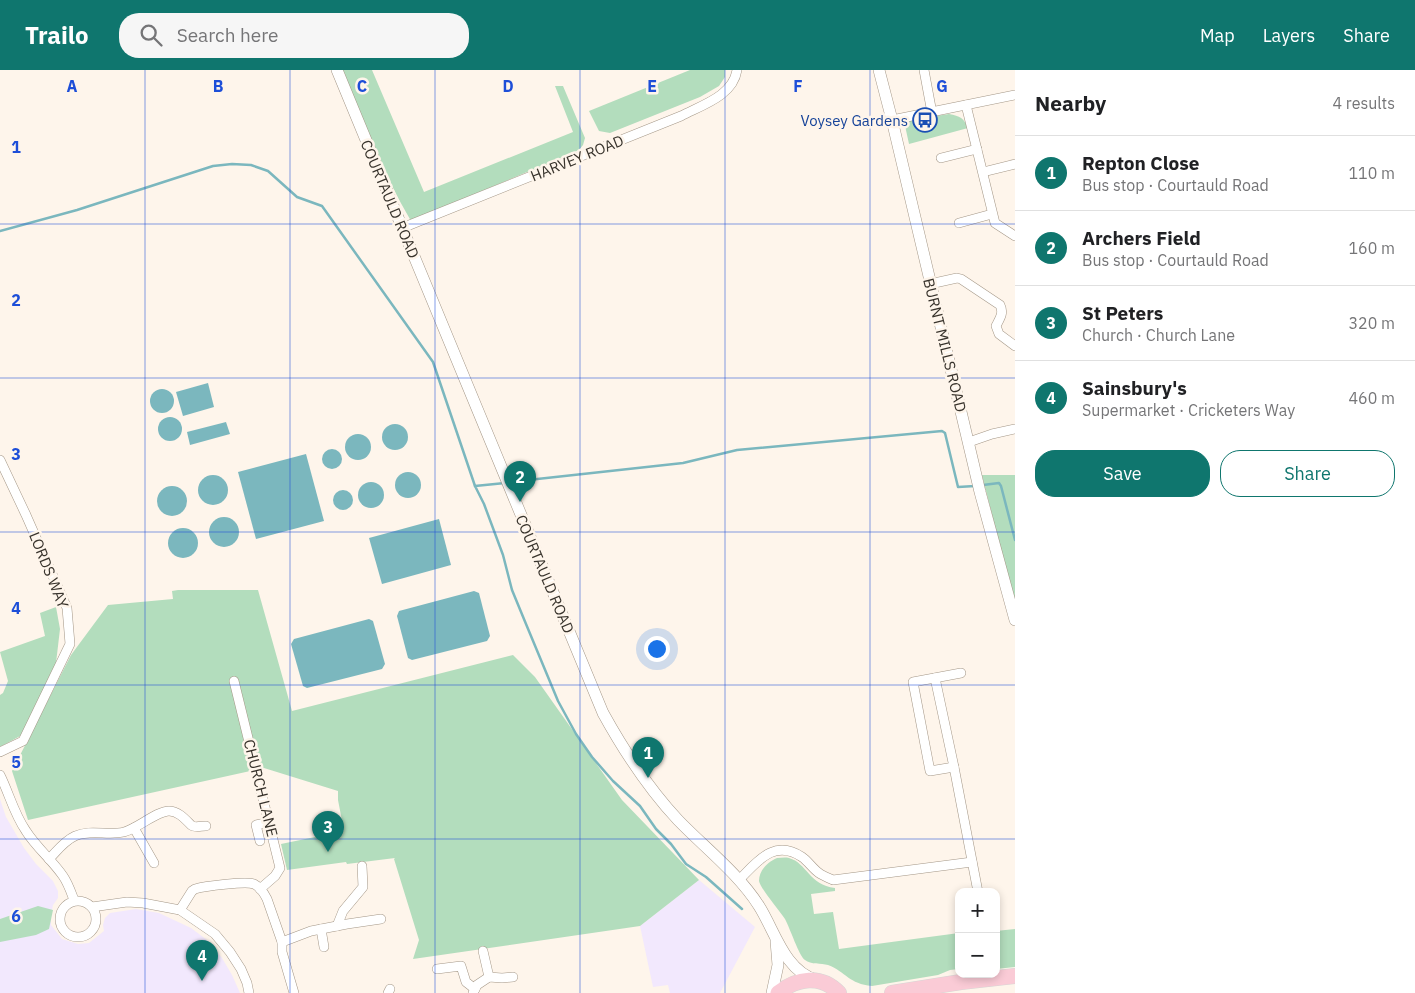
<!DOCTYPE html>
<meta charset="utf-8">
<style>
:root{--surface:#fff;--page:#f6f6f6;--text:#202124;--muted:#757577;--line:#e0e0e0;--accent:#0f766e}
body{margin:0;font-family:"IBM Plex Sans",sans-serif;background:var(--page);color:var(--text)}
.controls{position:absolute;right:15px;bottom:15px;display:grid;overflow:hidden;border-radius:10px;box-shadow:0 2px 8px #0003}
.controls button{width:45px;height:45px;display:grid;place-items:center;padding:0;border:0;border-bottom:1px solid var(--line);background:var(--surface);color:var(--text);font:25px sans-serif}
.you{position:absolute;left:656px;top:578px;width:18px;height:18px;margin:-12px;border:4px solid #fff;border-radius:50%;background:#1a73e8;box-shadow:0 0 0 8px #1a73e833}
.badge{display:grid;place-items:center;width:32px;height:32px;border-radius:50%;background:var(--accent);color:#fff;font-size:16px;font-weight:700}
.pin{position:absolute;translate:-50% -41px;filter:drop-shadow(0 1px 2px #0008)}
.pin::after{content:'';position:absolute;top:26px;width:18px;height:15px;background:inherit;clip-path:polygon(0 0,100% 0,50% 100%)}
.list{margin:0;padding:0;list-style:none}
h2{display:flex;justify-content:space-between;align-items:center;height:65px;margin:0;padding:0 20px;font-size:21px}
h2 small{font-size:16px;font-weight:400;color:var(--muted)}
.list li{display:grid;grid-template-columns:32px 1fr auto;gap:15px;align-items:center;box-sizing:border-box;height:75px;padding:0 20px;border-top:1px solid var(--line)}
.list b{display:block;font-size:19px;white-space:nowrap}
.list p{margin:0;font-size:16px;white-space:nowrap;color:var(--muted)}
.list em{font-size:16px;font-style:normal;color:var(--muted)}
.actions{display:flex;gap:10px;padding:15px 20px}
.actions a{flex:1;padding:11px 0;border:1px solid var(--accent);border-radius:20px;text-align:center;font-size:18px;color:var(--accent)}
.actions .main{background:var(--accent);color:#fff}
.icon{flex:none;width:28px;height:28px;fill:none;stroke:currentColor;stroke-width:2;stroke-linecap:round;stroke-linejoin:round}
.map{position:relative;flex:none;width:1015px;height:923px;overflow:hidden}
header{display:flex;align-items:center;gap:30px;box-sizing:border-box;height:70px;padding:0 25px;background:var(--accent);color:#fff}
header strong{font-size:24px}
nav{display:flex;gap:28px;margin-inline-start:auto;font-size:18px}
.search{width:350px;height:45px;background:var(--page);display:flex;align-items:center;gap:12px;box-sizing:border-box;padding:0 18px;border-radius:20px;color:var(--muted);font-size:19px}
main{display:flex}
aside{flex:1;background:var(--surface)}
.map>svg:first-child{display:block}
.commercial{fill:#f2e8fd}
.green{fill:#b3ddbd}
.water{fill:#7bb7be}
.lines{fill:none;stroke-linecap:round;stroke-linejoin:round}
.stream{stroke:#7bb7be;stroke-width:2.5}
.minor-casing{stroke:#a49787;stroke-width:10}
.tertiary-casing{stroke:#a49787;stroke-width:12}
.primary-casing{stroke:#d7d6d5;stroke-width:16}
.minor{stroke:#fff;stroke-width:9}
.tertiary{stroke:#fff;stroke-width:11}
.primary{stroke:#facbd6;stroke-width:15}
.grid{fill:none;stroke:#1d4ed8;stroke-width:1;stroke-opacity:0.55}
.labels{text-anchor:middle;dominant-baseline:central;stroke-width:5;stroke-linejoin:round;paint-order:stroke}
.transit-label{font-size:15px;fill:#164399;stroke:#fef5eb;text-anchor:end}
.street-label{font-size:15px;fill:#38332c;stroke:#fef5eb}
.grid-label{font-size:16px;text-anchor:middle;font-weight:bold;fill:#1d4ed8;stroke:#fef5eb;stroke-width:5;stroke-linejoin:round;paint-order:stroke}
</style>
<header>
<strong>Trailo</strong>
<div class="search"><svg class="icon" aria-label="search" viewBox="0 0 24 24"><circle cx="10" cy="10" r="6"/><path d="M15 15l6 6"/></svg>Search here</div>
<nav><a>Map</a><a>Layers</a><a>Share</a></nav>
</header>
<main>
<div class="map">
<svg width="1015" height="923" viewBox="0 0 1015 923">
<rect width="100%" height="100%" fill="#fef5eb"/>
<!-- commercial -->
<g class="commercial">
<polygon points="0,729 6,747 24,778 36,794 53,811 58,821 58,828 53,835 51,845 51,855 62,869 78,874 89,873 104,861 103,855 105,848 110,843 136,839 159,843 191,858 207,870 222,888 232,905 240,923 0,923"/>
<polygon points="699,810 755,857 720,923 670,923 668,915 653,917 640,856"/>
</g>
<!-- green -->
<g class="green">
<path d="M342,0H372L424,122L573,62L555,16H563L585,68L583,75L579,80L411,151C383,104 364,51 342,0Z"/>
<polygon points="690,0 725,0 725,7 719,16 700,27 610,63 599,61 589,41"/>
<path d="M949,44C960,46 964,48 968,58L909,74L904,51Z"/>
<polygon points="982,405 1015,405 1015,536"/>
<polygon points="178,520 258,520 292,641 513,585 535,607 622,730 699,810 640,856 413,889 419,870 394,789 395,788 347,794 346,792 287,800 281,774 344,761 338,730 338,721 264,698 28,750 12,701 71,585 108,535 173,529 172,521"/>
<polygon points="56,537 60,559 56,593 22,665 0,677 0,625 3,623 8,611 0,582 45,566 40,543"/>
<path d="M777,788C781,788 785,787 789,788C807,793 809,815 835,818V821L811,824L814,844L833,842L839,879L959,863V899L950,900L938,905L872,916C849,914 846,902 828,895C821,893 811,895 805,890C799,886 790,858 785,849C779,840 760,818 759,811C759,800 768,792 777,788Z"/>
<polygon points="38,836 53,840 49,859 36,865 0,872 0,849"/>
<polygon points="1015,859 1015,897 996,899 996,861"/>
</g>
<!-- water -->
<g class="water">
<polygon points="208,313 214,337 183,346 176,322"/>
<circle cx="162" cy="331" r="12"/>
<circle cx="170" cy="359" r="12"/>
<polygon points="226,352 230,364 190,375 187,362"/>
<circle cx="395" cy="367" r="13"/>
<circle cx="358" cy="377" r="13"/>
<circle cx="332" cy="389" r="10"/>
<polygon points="306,384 324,451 256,469 238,402"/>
<circle cx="408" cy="415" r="13"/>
<circle cx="213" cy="420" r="15"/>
<circle cx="371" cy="425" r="13"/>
<circle cx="172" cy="431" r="15"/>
<circle cx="343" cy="430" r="10"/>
<circle cx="224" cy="462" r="15"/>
<polygon points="439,449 451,495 382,514 369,468"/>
<circle cx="183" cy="473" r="15"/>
<polygon points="474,521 479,523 490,566 487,571 412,590 408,588 397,546 399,541"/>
<polygon points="369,549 373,551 385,594 382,599 307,618 303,616 291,574 294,569"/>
</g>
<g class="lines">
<!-- stream -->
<g class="stream">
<polyline points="0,161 77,140 213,96 232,94 251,95 268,101 297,127 322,136 433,292 475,416"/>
<polyline points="510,412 683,393 737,380 942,361 945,363 958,417 975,416"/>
<polyline points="505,413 475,416 484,434 503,485 512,520 526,554 558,631 576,664 592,687 613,711 640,736 656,759 671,774 686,794 706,807 742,839"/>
<polyline points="983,415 999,413 1001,416 1015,470"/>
</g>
<!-- minor casing -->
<g class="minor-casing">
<g id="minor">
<polyline points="924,0 932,43"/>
<polyline points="966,35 995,153 1015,166"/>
<polyline points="892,50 1015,25"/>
<polyline points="941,88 977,79"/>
<polyline points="983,102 1015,94"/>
<polyline points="959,153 992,144"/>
<path d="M402,158L681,46C702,35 733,26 737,0"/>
<path d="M930,214L957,208L961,209L1000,235C1004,243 1000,248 996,256L999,264L1015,276"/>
<polyline points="969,372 992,364 1015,359"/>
<polyline points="0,390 26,445 67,538 70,574 23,671 0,682"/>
<polyline points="961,603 913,612 930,701 954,697 978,822"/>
<polyline points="935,608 954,697"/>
<polyline points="234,611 280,798 275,806 260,819"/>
<path d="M0,705C9,723 14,744 26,761C36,777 52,790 63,806C68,813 71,822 74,830"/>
<polyline points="134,758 154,793"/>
<polyline points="260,771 256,755 270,752"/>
<path d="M49,789C57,781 64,771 75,766C91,759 108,766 124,762C138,758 157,741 169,741C178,741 185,749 191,755C194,758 201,756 206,756"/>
<path d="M739,810C757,792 774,768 802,787C808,791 813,799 819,803C823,806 829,808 833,810L972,792"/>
<circle cx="78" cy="849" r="18"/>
<polyline points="92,837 127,832 143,833 180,840 215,864 230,882 241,899 247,913 249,923"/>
<path d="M180,840L192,821L195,819C205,816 246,811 254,814C260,817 264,823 267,829L282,872V882L294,923"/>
<polyline points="337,856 343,841 363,817 362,796"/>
<polyline points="321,859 324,877"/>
<polyline points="282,872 311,861 347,854 381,849"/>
<polyline points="483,881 489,907"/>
<polyline points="437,899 461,896 466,912 475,919"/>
<polyline points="388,923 390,919"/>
<polyline points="473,923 477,915 489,907 502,908 513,907"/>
</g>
</g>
<!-- tertiary casing -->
<g class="tertiary-casing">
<g id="tertiary">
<path d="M337,0C425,215 514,429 603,643C624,681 648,718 678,750C705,778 738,803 759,836C775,861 784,900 816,910"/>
<polyline points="879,0 892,50 980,422 1015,550"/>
<polyline points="772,923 778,895 776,871"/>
</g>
</g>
<!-- primary casing -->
<g class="primary-casing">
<g id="primary">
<path d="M778,923C797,908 821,904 839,923"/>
<polyline points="892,923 961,912 1015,906"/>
</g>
</g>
<!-- minor -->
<use href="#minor" class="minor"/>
<!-- tertiary -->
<use href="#tertiary" class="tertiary"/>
<!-- primary -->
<use href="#primary" class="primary"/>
</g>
<!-- grid -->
<path class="grid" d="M145,0V923M290,0V923M435,0V923M580,0V923M725,0V923M870,0V923M0,154H1015M0,308H1015M0,462H1015M0,615H1015M0,769H1015"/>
<!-- icons -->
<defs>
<g id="bus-ring" transform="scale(1.25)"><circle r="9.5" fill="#fef5eb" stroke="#1a4fb4" stroke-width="1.5"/><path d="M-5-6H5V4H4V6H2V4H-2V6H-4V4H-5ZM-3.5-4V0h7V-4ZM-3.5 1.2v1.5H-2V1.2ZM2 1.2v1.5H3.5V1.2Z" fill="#1a4fb4"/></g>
</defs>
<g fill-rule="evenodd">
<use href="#bus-ring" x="925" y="50"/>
</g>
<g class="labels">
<!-- transit labels -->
<g class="transit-label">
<text x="908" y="50">Voysey Gardens</text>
</g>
<!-- street labels -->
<g class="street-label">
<text transform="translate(577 88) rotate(-22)">HARVEY ROAD</text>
<text transform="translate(390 129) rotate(67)">COURTAULD ROAD</text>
<text transform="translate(945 275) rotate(76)">BURNT MILLS ROAD</text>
<text transform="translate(49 500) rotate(68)">LORDS WAY</text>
<text transform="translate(545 504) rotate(67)">COURTAULD ROAD</text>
<text transform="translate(261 718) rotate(76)">CHURCH LANE</text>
</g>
</g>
<g class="grid-label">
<text x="72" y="22">A</text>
<text x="218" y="22">B</text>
<text x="362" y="22">C</text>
<text x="508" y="22">D</text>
<text x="652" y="22">E</text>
<text x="798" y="22">F</text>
<text x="942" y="22">G</text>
<text x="16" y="83">1</text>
<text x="16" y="236">2</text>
<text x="16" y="390">3</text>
<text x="16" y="544">4</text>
<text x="16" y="698">5</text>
<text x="16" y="852">6</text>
</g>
</svg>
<div class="controls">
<button>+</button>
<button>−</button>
</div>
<div class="you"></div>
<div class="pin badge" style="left:648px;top:708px">1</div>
<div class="pin badge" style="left:520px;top:432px">2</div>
<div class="pin badge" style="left:328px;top:782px">3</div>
<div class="pin badge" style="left:202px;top:911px">4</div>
</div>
<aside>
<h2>Nearby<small>4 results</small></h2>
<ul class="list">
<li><span class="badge">1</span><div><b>Repton Close</b><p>Bus stop · Courtauld Road</p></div><em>110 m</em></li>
<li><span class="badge">2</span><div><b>Archers Field</b><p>Bus stop · Courtauld Road</p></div><em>160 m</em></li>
<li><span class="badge">3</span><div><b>St Peters</b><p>Church · Church Lane</p></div><em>320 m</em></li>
<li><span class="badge">4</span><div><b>Sainsbury's</b><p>Supermarket · Cricketers Way</p></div><em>460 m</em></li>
</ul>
<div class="actions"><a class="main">Save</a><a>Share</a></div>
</aside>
</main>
